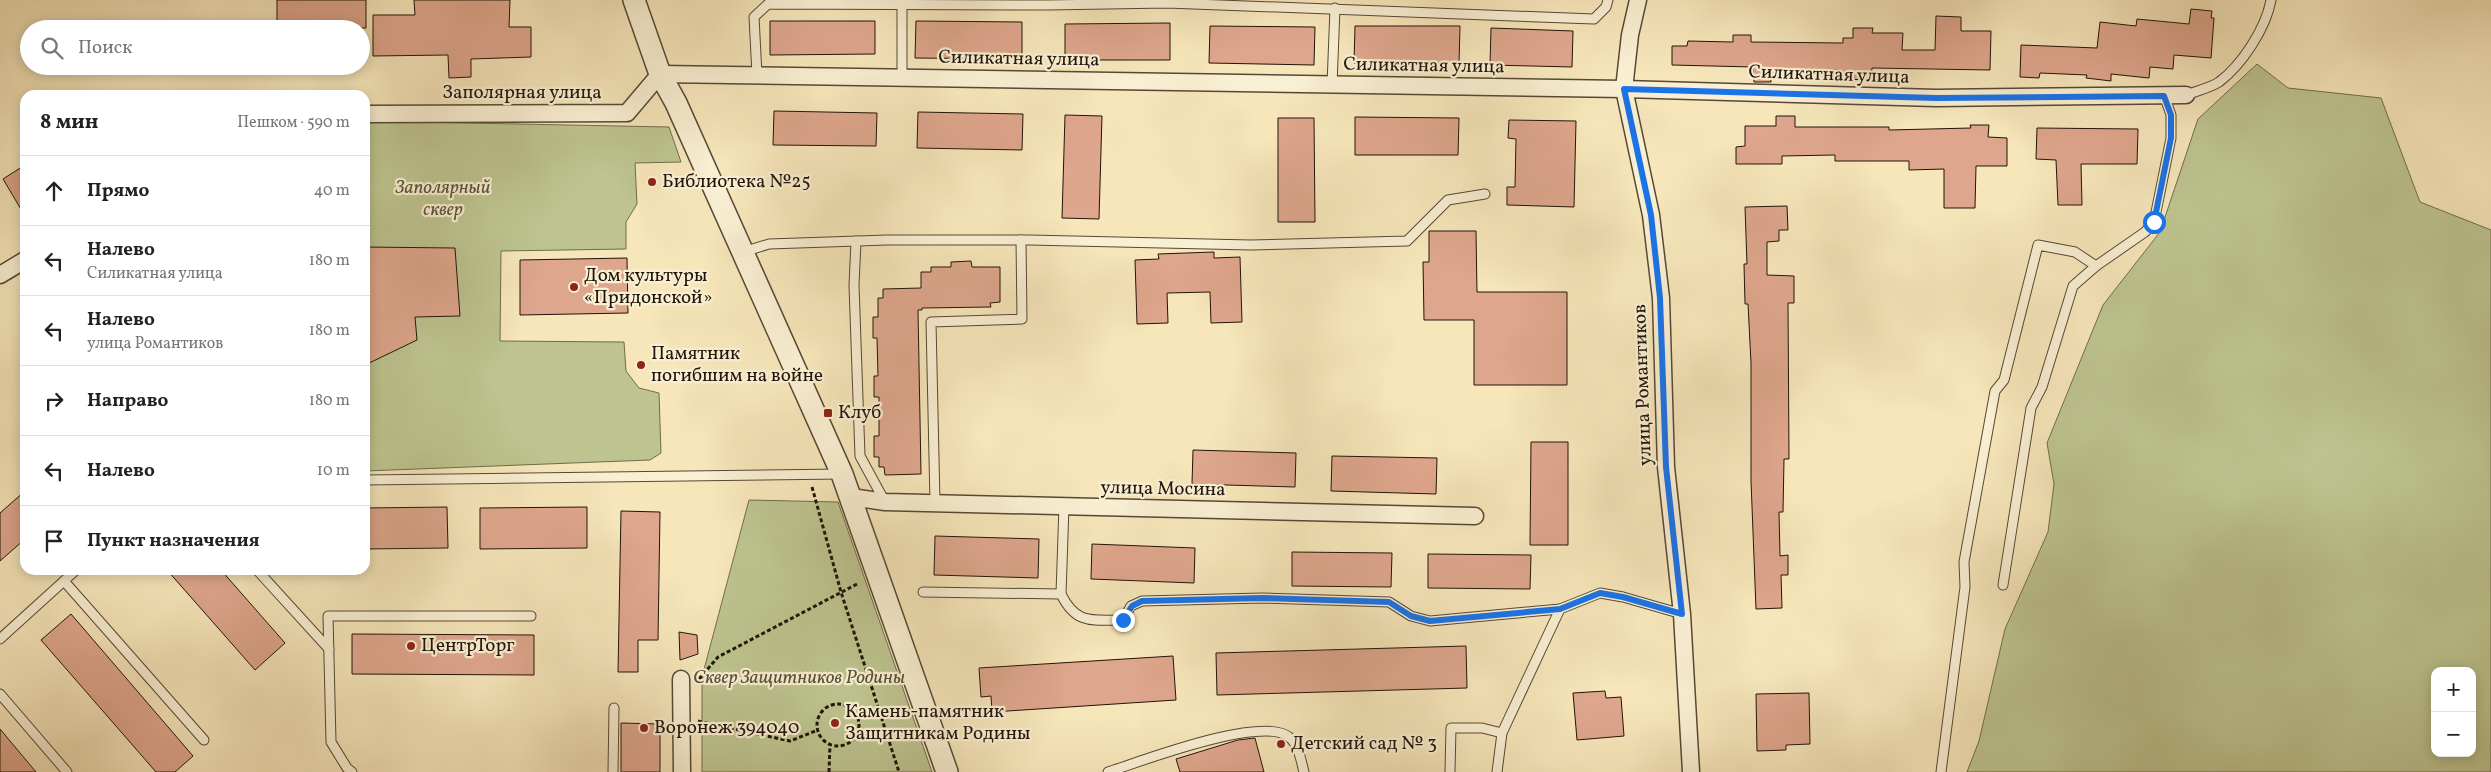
<!DOCTYPE html>
<html lang="ru">
<meta charset="utf-8">
<style>
:root{--surface:#fff;--page:#f6f6f6;--text:#222;--muted:#767676;--line:#e0e0e0}
body{margin:0;font-family:Vollkorn,serif;background:var(--page);color:var(--text)}
.controls{position:absolute;right:15px;bottom:15px;display:grid;overflow:hidden;border-radius:10px;box-shadow:0 2px 12px #0003}
.controls button{width:45px;height:45px;display:grid;place-items:center;padding:0;border:0;border-bottom:1px solid var(--line);background:var(--surface);color:var(--text);font:25px sans-serif}
.stop{position:absolute;width:15px;height:15px;margin:-11px;border:4px solid #1a73e8;border-radius:50%;background:#fff}
.stop.end{background:#1a73e8;border-color:#fff;box-shadow:0 1px 5px #0008}
.list{margin:0;padding:0;list-style:none}
h2{display:flex;justify-content:space-between;align-items:center;height:65px;margin:0;padding:0 20px;font-size:21px}
h2 small{font-size:16px;font-weight:400;color:var(--muted)}
.list li{display:grid;grid-template-columns:32px 1fr auto;gap:15px;align-items:center;box-sizing:border-box;height:70px;padding:0 20px;border-top:1px solid var(--line)}
.list b{display:block;font-size:19px;white-space:nowrap}
.list p{margin:0;font-size:16px;white-space:nowrap;color:var(--muted)}
.list em{font-size:16px;font-style:normal;color:var(--muted)}
.icon{flex:none;width:28px;height:28px;fill:none;stroke:currentColor;stroke-width:2;stroke-linecap:round;stroke-linejoin:round}
.map{position:relative;flex:none;width:2491px;height:772px;overflow:hidden}
.search{position:absolute;background:var(--surface);box-shadow:0 2px 12px #0003;left:20px;top:20px;width:350px;height:55px;display:flex;align-items:center;gap:12px;box-sizing:border-box;padding:0 18px;border-radius:28px;color:var(--muted);font-size:19px}
.panel{position:absolute;background:var(--surface);box-shadow:0 2px 12px #0003;left:20px;top:90px;width:350px;height:485px;border-radius:15px}
.map>svg:first-child{display:block}
.green{fill:#bdc48f;stroke:#6f6c4c;fill-rule:evenodd}
.building{fill:#dea68c;stroke:#211409}
.lines{fill:none;stroke-linecap:round;stroke-linejoin:round}
.service-casing{stroke:#564835;stroke-width:11}
.minor-casing{stroke:#564835;stroke-width:19}
.tertiary-casing{stroke:#564835;stroke-width:24}
.path{stroke:#211409;stroke-width:3;stroke-dasharray:4 2.5;stroke-linecap:butt}
.service{stroke:#f9efd2;stroke-width:9}
.minor{stroke:#f9efd2;stroke-width:16}
.tertiary{stroke:#f9efd2;stroke-width:21}
.route{stroke:#1a73e8;stroke-width:6}
.poi-dot{fill:#8f2418;stroke:#f9efd2;stroke-width:2}
.labels{text-anchor:middle;dominant-baseline:central;stroke-width:4.5;stroke-linejoin:round;paint-order:stroke}
.street-label{font-size:19px;fill:#211409;stroke:#f9efd2}
.poi-label{font-size:19px;fill:#211409;stroke:#f9efd2;text-anchor:start}
.park-label{font-size:19px;font-style:italic;fill:#585238;stroke:#f9efd2}
</style>
<div class="map">
<svg width="2491" height="772" viewBox="0 0 2491 772">
<rect width="100%" height="100%" fill="#f6e6ba"/>
<filter id="stains"><feTurbulence type="fractalNoise" baseFrequency=".004" numOctaves="4"/><feColorMatrix values="0 0 0 0 .2 0 0 0 0 .09 0 0 0 0 .02 0 0 0 .5 -.17"/></filter>
<radialGradient id="worn" r=".72"><stop offset=".6" stop-color="#630" stop-opacity="0"/><stop offset="1" stop-color="#630" stop-opacity=".3"/></radialGradient>
<!-- green -->
<g class="green">
<path d="M2257,64L2288,88L2381,98L2420,202L2491,230V772H1967L1979,741L2005,629L2048,532L2054,484L2047,443L2103,305L2160,232L2198,119ZM2435,671H2472V753H2435Z"/>
<polygon points="365,121 669,127 681,162 635,163 637,204 626,222 626,249 501,251 500,341 624,342 626,371 639,388 659,393 661,453 650,460 365,471"/>
<polygon points="749,500 838,502 932,772 702,772 702,677"/>
</g>
<!-- building -->
<g class="building">
<polygon points="277,0 366,0 366,28 277,29"/>
<polygon points="414,0 510,0 509,27 531,27 531,57 471,59 471,77 449,78 448,55 373,56 373,15 415,15"/>
<polygon points="2191,9 2212,11 2211,18 2214,18 2211,58 2174,55 2173,69 2150,67 2149,78 2111,74 2111,81 2086,78 2087,75 2040,73 2039,78 2020,77 2021,45 2097,48 2100,22 2136,26 2137,19 2189,24"/>
<polygon points="1936,16 1961,17 1961,31 1991,31 1990,70 1872,68 1871,80 1840,79 1840,70 1775,70 1775,75 1771,75 1771,82 1754,82 1753,67 1672,65 1672,46 1687,46 1688,41 1733,42 1733,35 1751,35 1751,42 1843,43 1843,38 1853,38 1853,28 1873,28 1872,33 1903,33 1902,50 1935,50"/>
<polygon points="770,21 875,21 875,54 770,55"/>
<polygon points="916,21 1022,22 1022,59 915,58"/>
<polygon points="1170,23 1170,60 1065,60 1065,24"/>
<polygon points="1210,26 1315,27 1314,65 1209,63"/>
<polygon points="1355,26 1460,26 1459,63 1354,63"/>
<polygon points="1491,28 1573,31 1572,67 1490,65"/>
<polygon points="774,111 877,113 876,146 773,145"/>
<polygon points="918,112 1023,114 1022,150 917,148"/>
<polygon points="1065,115 1102,116 1099,219 1062,218"/>
<polygon points="1776,116 1795,116 1795,127 1889,127 1889,130 1971,128 1970,125 1989,125 1988,137 2007,138 2007,166 1976,166 1975,208 1944,208 1944,169 1909,170 1909,161 1835,161 1835,155 1782,156 1782,164 1736,164 1736,147 1745,146 1745,126 1776,126"/>
<polygon points="1355,117 1459,118 1458,155 1355,155"/>
<polygon points="1278,118 1314,118 1315,222 1278,222"/>
<polygon points="1509,120 1576,121 1574,207 1507,205 1507,187 1515,187 1516,139 1508,138"/>
<polygon points="2037,128 2138,129 2137,164 2081,164 2082,205 2058,205 2056,160 2036,159"/>
<polygon points="25,165 25,216 3,179"/>
<polygon points="1787,206 1788,230 1779,230 1779,241 1767,242 1767,275 1794,276 1794,303 1788,303 1789,459 1784,459 1783,512 1779,512 1780,556 1788,555 1788,575 1781,575 1782,608 1756,609 1751,481 1751,363 1748,304 1745,304 1744,264 1747,264 1745,207"/>
<polygon points="1429,231 1476,231 1477,292 1567,292 1567,385 1474,385 1474,320 1424,320 1423,262 1429,262"/>
<polygon points="365,247 455,248 460,316 415,317 417,340 365,365"/>
<polygon points="1214,252 1214,258 1240,257 1242,322 1211,323 1210,292 1167,293 1168,323 1137,324 1135,260 1159,259 1158,254"/>
<polygon points="627,258 628,313 520,315 520,260"/>
<polygon points="971,261 972,267 1000,267 1000,302 990,303 991,307 922,308 922,310 918,310 921,474 885,475 884,467 879,467 879,457 874,457 874,436 879,436 879,397 874,397 874,376 878,376 877,338 873,338 873,317 878,317 878,298 883,298 883,289 921,288 921,272 931,272 931,267 951,267 951,262"/>
<polygon points="1531,442 1568,442 1568,545 1530,545"/>
<polygon points="1193,450 1296,453 1295,487 1192,484"/>
<polygon points="1332,456 1437,458 1436,494 1331,491"/>
<polygon points="25,491 25,539 0,561 0,513"/>
<polygon points="447,507 448,548 365,549 365,508"/>
<polygon points="587,507 587,548 480,549 480,508"/>
<polygon points="621,511 660,512 658,640 638,640 638,672 618,672"/>
<polygon points="935,536 1039,539 1038,578 934,575"/>
<polygon points="1092,544 1195,548 1194,583 1091,579"/>
<polygon points="1292,552 1392,553 1391,587 1292,586"/>
<polygon points="1428,554 1531,555 1530,589 1428,588"/>
<polygon points="167,570 221,570 285,643 255,670"/>
<polygon points="71,614 193,756 175,772 156,772 41,640"/>
<polygon points="679,632 697,635 698,654 680,660"/>
<polygon points="352,634 534,635 534,675 352,674"/>
<polygon points="1466,646 1467,688 1217,695 1216,653"/>
<polygon points="1173,656 1176,700 992,712 991,696 981,697 979,668"/>
<polygon points="1605,691 1606,698 1621,697 1624,736 1577,740 1573,693"/>
<polygon points="1809,693 1810,744 1786,745 1786,750 1757,751 1756,694"/>
<polygon points="621,723 660,724 660,772 621,772"/>
<polygon points="0,729 36,772 0,772"/>
<polygon points="1255,738 1264,772 1180,772 1176,759 1238,740"/>
</g>
<g class="lines">
<!-- service casing -->
<g class="service-casing">
<g id="service">
<polyline points="902,5 902,77"/>
<polyline points="757,75 754,17 768,4 1048,5 1167,3 1594,19 1606,7 1608,0"/>
<polyline points="1332,85 1335,8"/>
<path d="M2186,95C2196,91 2210,88 2219,82C2242,65 2266,28 2271,0"/>
<polyline points="856,241 854,285 860,456 885,502"/>
<polyline points="743,252 769,244 887,240 1029,240 1251,245 1407,241 1448,200 1485,194"/>
<polyline points="365,480 842,474"/>
<polyline points="935,503 931,322 1022,319 1021,240"/>
<polyline points="257,570 329,649"/>
<polyline points="64,581 204,740"/>
<polyline points="2003,585 2031,408 2042,387 2073,286 2096,266 2145,232 2154,222 2171,138 2171,115 2164,95"/>
<polyline points="923,592 1061,594 1064,506"/>
<path d="M1061,594C1076,625 1092,620 1123,620L1131,606L1142,601L1262,598L1389,602L1411,616L1430,621L1560,609L1600,593L1623,597L1682,614"/>
<polyline points="0,639 76,570"/>
<polyline points="0,694 67,772"/>
<polyline points="352,772 347,768 331,742 328,616 531,616"/>
<polyline points="613,772 614,708"/>
<path d="M1108,772C1142,761 1262,715 1289,737C1299,745 1301,761 1304,772"/>
<polyline points="1450,772 1451,728 1482,728 1502,733"/>
<polyline points="1497,772 1502,733 1560,609"/>
<polyline points="1941,772 1965,587 1964,562 1995,391 2004,380 2038,245 2075,252 2096,266"/>
</g>
</g>
<!-- minor casing -->
<g class="minor-casing">
<g id="minor">
<polyline points="1638,0 1630,35 1624,89 1651,215 1661,298 1666,467 1682,614 1691,772"/>
<polyline points="365,114 627,113 660,74 1624,89 1936,98 2186,95"/>
<polyline points="0,275 25,260"/>
<polyline points="851,497 885,502 1475,516"/>
<polyline points="681,679 682,772"/>
</g>
</g>
<!-- tertiary casing -->
<g class="tertiary-casing">
<polyline id="tertiary" points="634,0 660,74 676,103 842,474 947,772"/>
</g>
<!-- path -->
<g class="path">
<polyline points="812,487 841,592 899,772"/>
<polyline points="699,679 718,657 859,583"/>
<circle cx="838" cy="725" r="21"/>
<polyline points="698,721 790,741 818,730"/>
<polyline points="829,772 830,744"/>
</g>
<!-- service -->
<use href="#service" class="service"/>
<!-- minor -->
<use href="#minor" class="minor"/>
<!-- tertiary -->
<use href="#tertiary" class="tertiary"/>
</g>
<g class="lines">
<!-- route -->
<polyline class="route" points="1123,620 1132,606 1142,601 1262,598 1389,602 1411,616 1430,621 1560,609 1600,593 1623,597 1682,614 1666,467 1660,298 1651,215 1624,89 1936,98 2164,96 2171,115 2171,138 2154,222"/>
</g>
<!-- markers -->
<g class="poi-dot">
<circle cx="652" cy="182" r="5"/>
<circle cx="574" cy="287" r="5"/>
<circle cx="641" cy="365" r="5"/>
<rect x="823" y="408" width="10" height="10" rx="2.5"/>
<circle cx="411" cy="646" r="5"/>
<circle cx="835" cy="723" r="5"/>
<circle cx="644" cy="728" r="5"/>
<circle cx="1281" cy="744" r="5"/>
</g>
<g class="labels">
<!-- street labels -->
<g class="street-label">
<text transform="translate(1019 59) rotate(1)">Силикатная улица</text>
<text transform="translate(1424 66) rotate(1)">Силикатная улица</text>
<text transform="translate(1829 75) rotate(2)">Силикатная улица</text>
<text x="522" y="93">Заполярная улица</text>
<text transform="translate(1643 385) rotate(-92)">улица Романтиков</text>
<text transform="translate(1163 489) rotate(1)">улица Мосина</text>
</g>
<!-- poi labels -->
<g class="poi-label">
<text x="662" y="182">Библиотека №25</text>
<text x="584" y="276">Дом культуры<tspan x="584" dy="22">«Придонской»</tspan></text>
<text x="651" y="354">Памятник<tspan x="651" dy="22">погибшим на войне</tspan></text>
<text x="838" y="413">Клуб</text>
<text x="421" y="646">ЦентрТорг</text>
<text x="845" y="712">Камень-памятник<tspan x="845" dy="22">Защитникам Родины</tspan></text>
<text x="654" y="728">Воронеж 394040</text>
<text x="1291" y="744">Детский сад № 3</text>
</g>
<!-- park labels -->
<g class="park-label">
<text x="443" y="188">Заполярный<tspan x="443" dy="22">сквер</tspan></text>
<text x="799" y="678">Сквер Защитников Родины</text>
</g>
</g>
<rect width="100%" height="100%" filter="url(#stains)"/>
<rect width="100%" height="100%" fill="url(#worn)"/>
</svg>
<div class="controls">
<button>+</button>
<button>−</button>
</div>
<div class="stop" style="left:2154px;top:222px"></div>
<div class="stop end" style="left:1123px;top:620px"></div>
<div class="search"><svg class="icon" aria-label="search" viewBox="0 0 24 24"><circle cx="10" cy="10" r="6"/><path d="M15 15l6 6"/></svg>Поиск</div>
<section class="panel">
<h2>8 мин<small>Пешком · 590 m</small></h2>
<ul class="list">
<li><svg class="icon" aria-label="ahead" viewBox="0 0 24 24"><path d="M12 20V5M6 11l6-6 6 6"/></svg><div><b>Прямо</b></div><em>40 m</em></li>
<li><svg class="icon" aria-label="left" viewBox="0 0 24 24"><path d="M17 20v-9H6M10 6l-5 5 5 5"/></svg><div><b>Налево</b><p>Силикатная улица</p></div><em>180 m</em></li>
<li><svg class="icon" aria-label="left" viewBox="0 0 24 24"><path d="M17 20v-9H6M10 6l-5 5 5 5"/></svg><div><b>Налево</b><p>улица Романтиков</p></div><em>180 m</em></li>
<li><svg class="icon" aria-label="right" viewBox="0 0 24 24"><path d="M7 20v-9h11M14 6l5 5-5 5"/></svg><div><b>Направо</b></div><em>180 m</em></li>
<li><svg class="icon" aria-label="left" viewBox="0 0 24 24"><path d="M17 20v-9H6M10 6l-5 5 5 5"/></svg><div><b>Налево</b></div><em>10 m</em></li>
<li><svg class="icon" aria-label="arrive" viewBox="0 0 24 24"><path d="M6 21V4h12l-3 4 3 4H6"/></svg><div><b>Пункт назначения</b></div></li>
</ul>
</section>
</div>
